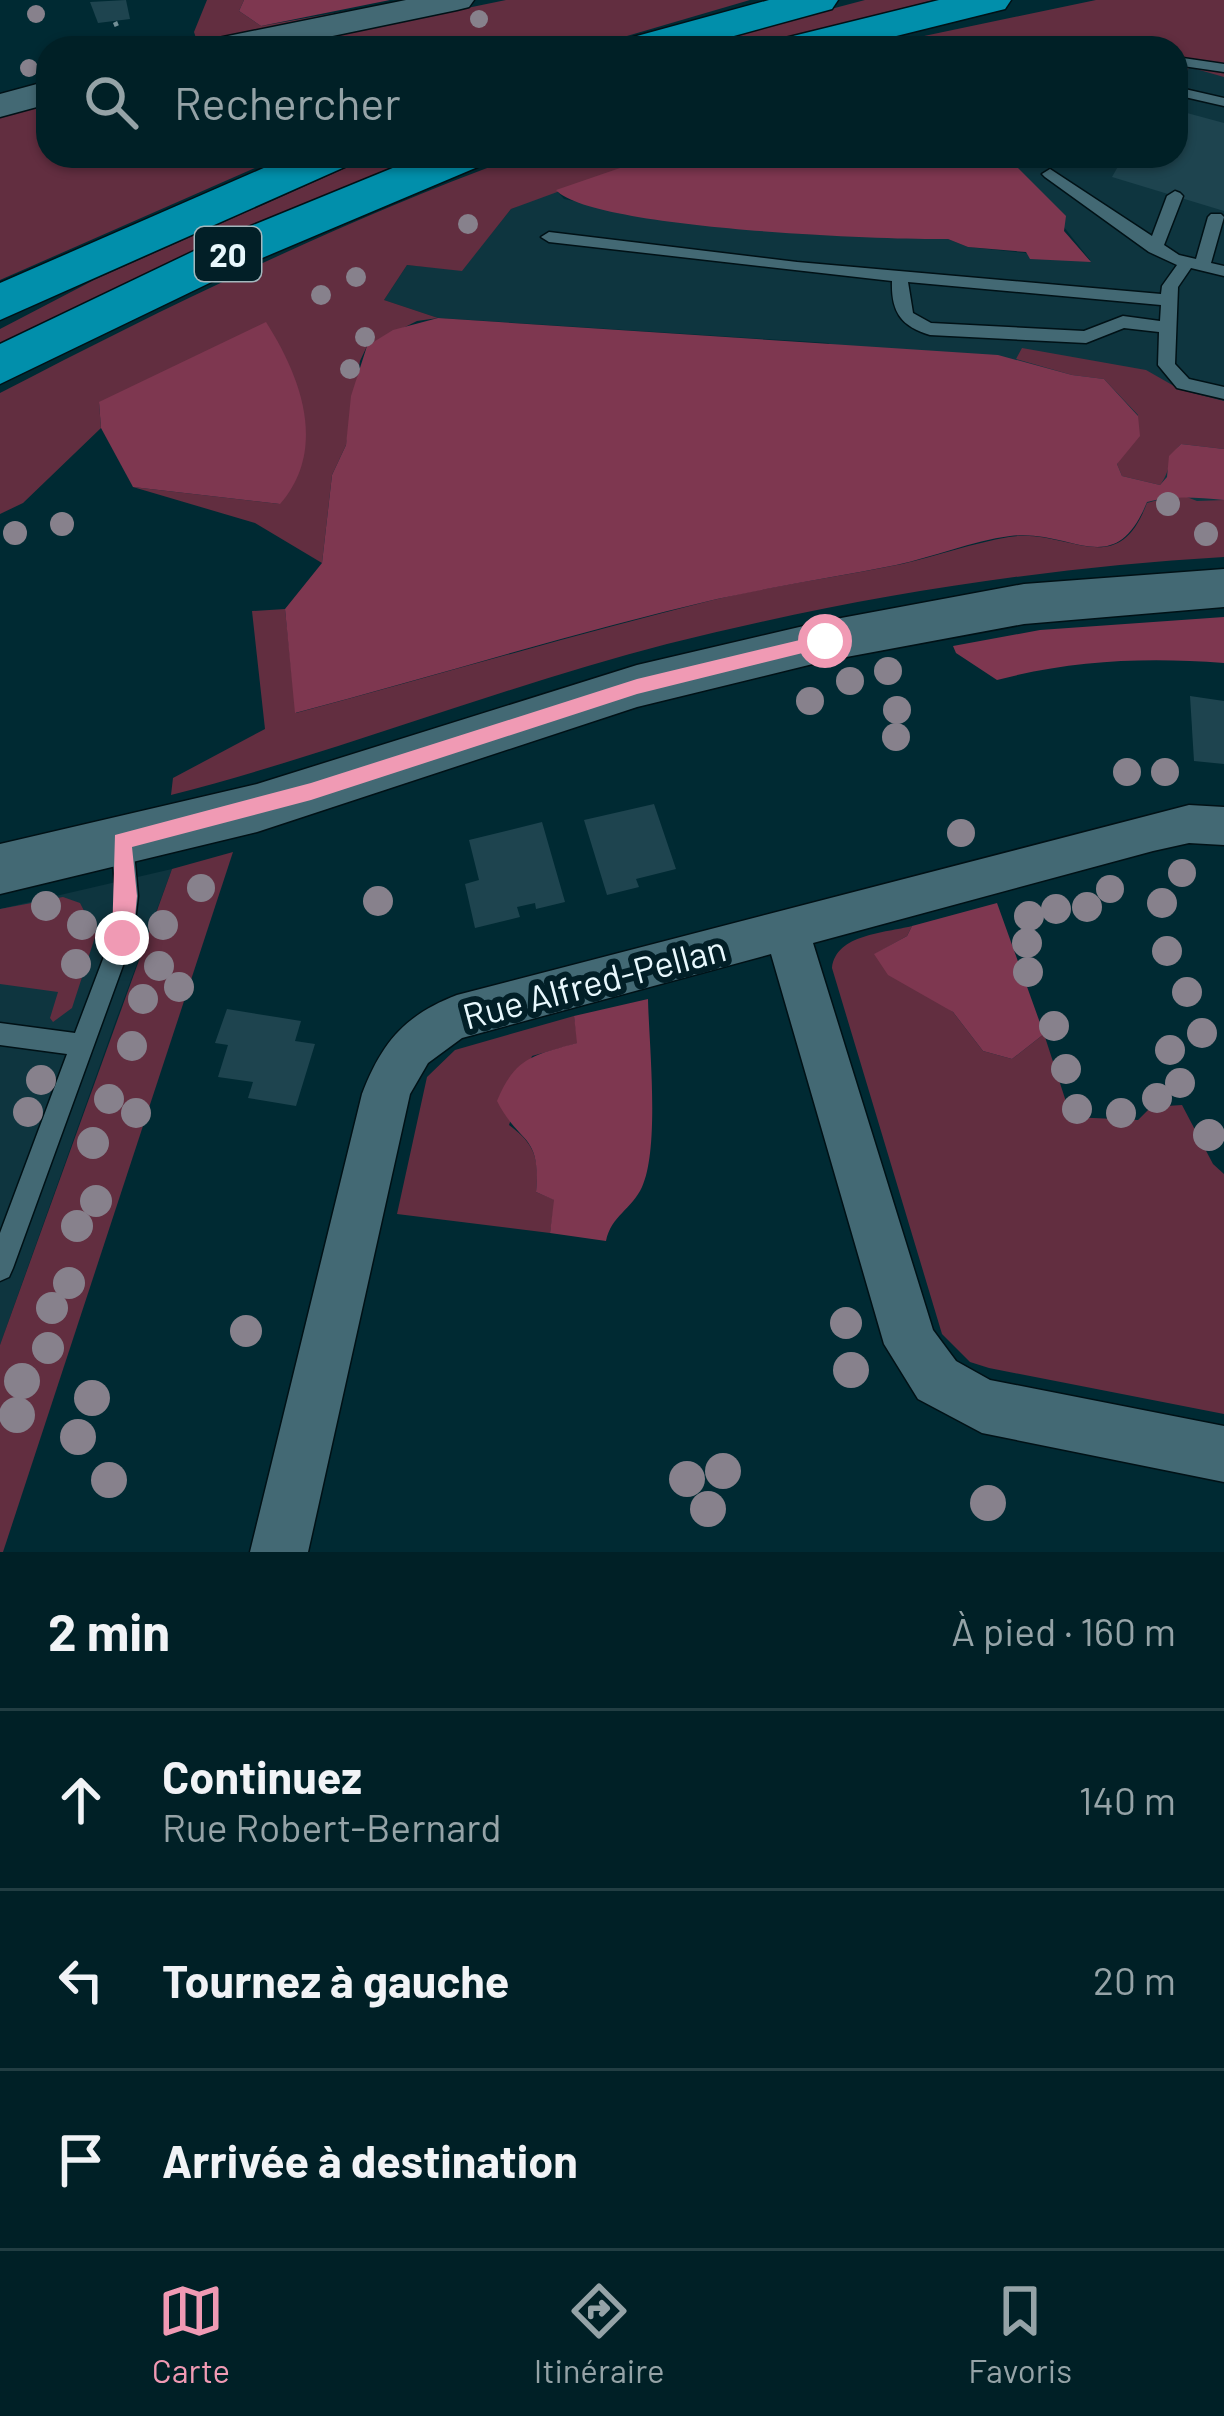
<!DOCTYPE html>
<html lang="fr">
<meta charset="utf-8">
<style>
:root{--surface:#002026;--page:#0a282e;--text:#f1f3f6;--muted:#95a3a7;--line:#223e43;--accent:#f09ab4}
body{margin:0;font-family:Barlow,sans-serif;background:var(--page);color:var(--text)}
.stop{position:absolute;width:36px;height:36px;margin:-27px;border:9px solid #f09ab4;border-radius:50%;background:#fff}
.stop.end{background:#f09ab4;border-color:#fff;box-shadow:0 3px 12px #0008}
.list{margin:0;padding:0;list-style:none}
h2{display:flex;justify-content:space-between;align-items:center;height:156px;margin:0;padding:0 48px;font-size:51px}
h2 small{font-size:39px;font-weight:400;color:var(--muted)}
.list li{display:grid;grid-template-columns:78px 1fr auto;gap:36px;align-items:center;box-sizing:border-box;height:180px;padding:0 48px;border-top:3px solid var(--line)}
.list b{display:block;font-size:45px;white-space:nowrap}
.list p{margin:0;font-size:39px;white-space:nowrap;color:var(--muted)}
.list em{font-size:39px;font-style:normal;color:var(--muted)}
.icon{flex:none;width:66px;height:66px;fill:none;stroke:currentColor;stroke-width:2;stroke-linecap:round;stroke-linejoin:round}
.map{position:relative;flex:none;width:1224px;height:1552px;overflow:hidden}
.search{position:absolute;background:var(--surface);box-shadow:0 3px 9px #0004;left:36px;right:36px;top:36px;height:132px;display:flex;align-items:center;gap:30px;box-sizing:border-box;padding:0 42px;border-radius:36px;color:var(--muted);font-size:45px}
.sheet{height:696px;background:var(--surface)}
nav{display:flex;justify-content:space-around;align-items:center;box-sizing:border-box;height:168px;border-top:3px solid var(--line);background:var(--surface);font-size:33px;color:var(--muted)}
nav a{display:grid;justify-items:center;gap:6px}
nav .on{color:var(--accent)}
.map>svg:first-child{display:block}
.built{fill:#0e353f}
.green{fill:#622e40}
.forest{fill:#7e3750}
.building{fill:#1e444f}
.lines{fill:none;stroke-linecap:round;stroke-linejoin:round}
.service-casing{stroke:#001116;stroke-width:3}
.minor-casing{stroke:#001116;stroke-width:3}
.tertiary-casing{stroke:#001116;stroke-width:3}
.motorway-casing{stroke:#001116;stroke-width:3}
.path{stroke:#728f96;stroke-width:4.5;stroke-dasharray:4.5 6;stroke-linecap:butt}
.service{fill:#436974;fill-rule:evenodd}
.minor{fill:#436974;fill-rule:evenodd}
.tertiary{fill:#436974;fill-rule:evenodd}
.motorway{fill:#018fab;fill-rule:evenodd}
.tree{fill:#87818c}
.route{fill:#f09ab4}
.labels{text-anchor:middle;dominant-baseline:central;stroke-width:12;stroke-linejoin:round;paint-order:stroke}
.shield{fill:#021f27;stroke:#a3b7bd;stroke-width:3}
.shield-label{font-size:33px;font-weight:bold;fill:#e8f8fd}
.street-label{font-size:36px;fill:#e8f8fd;stroke:#021f27}
</style>
<div class="map">
<svg width="1224" height="1552" viewBox="0 0 1224 1552">
<rect width="100%" height="100%" fill="#002a33"/>
<!-- built -->
<g class="built">
<polygon points="1224,33 1224,557 828,343 438,318 384,300 407,265 462,270 511,209 556,190 564,199 663,219 803,234 948,239 968,247 1090,260 1014,164 1022,156 1176,156 1176,48"/>
<polygon points="172,869 115,1023 0,1345 0,909"/>
</g>
<!-- green -->
<g class="green">
<polygon points="207,0 244,0 239,11 261,26 408,0 198,44 194,32"/>
<polygon points="506,0 750,0 586,48 273,48"/>
<polygon points="865,0 934,0 749,48 684,48"/>
<polygon points="1096,0 1224,0 1224,77 1189,67 1183,82 1176,82 1176,48 867,48"/>
<polygon points="48,103 48,156 282,156 0,280 0,118"/>
<polygon points="373,156 424,156 257,225 0,347 0,329 94,280"/>
<path d="M519,156H655L511,209L462,271L407,265L384,300L438,318L417,321L367,346L360,361L346,445L332,475L322,563L255,523L133,487L280,504L99,402L101,428L23,503L0,514V393C169,305 340,222 519,156Z"/>
<path d="M1022,348L1146,370L1181,390L1224,401V449L1181,444C1167,458 1171,472 1160,485L1122,476L1117,464L1138,415L1104,379L1072,375L1016,359Z"/>
<path d="M1179,494L1197,501L1224,500V557C1036,568 850,598 667,644C500,687 339,752 171,795L173,778L265,729L252,611L285,609L296,713C435,676 573,635 713,600C775,585 839,577 902,564C937,556 973,543 1009,537C1068,527 1117,584 1147,503Z"/>
<polygon points="233,852 3,1552 0,1552 0,1345 172,869"/>
<polygon points="63,897 80,903 96,934 72,1008 53,1022 50,1018 58,992 0,984 0,909"/>
<path d="M912,926L907,936L875,954L953,1012L983,1051L1012,1059L1044,1034L1071,1117L1138,1120L1151,1107L1182,1105L1213,1164L1224,1174V1414L989,1368L970,1362L942,1334L832,968C836,934 885,933 912,926Z"/>
<path d="M574,1016L578,1043L532,1056L509,1125C536,1145 539,1159 536,1192L555,1200L550,1233L397,1214L427,1077L455,1050Z"/>
</g>
<!-- forest -->
<g class="forest">
<polygon points="244,0 390,0 261,26 239,11"/>
<path d="M655,156H1026L1015,165L1066,216L1064,231L1091,262L1030,259L1026,252L968,247L948,239C885,240 591,229 556,190Z"/>
<path d="M438,318L998,355L1072,375L1104,379L1138,416L1140,436L1117,464L1122,476L1160,485L1167,477L1169,456L1181,444L1224,449V500C1197,498 1175,495 1147,502C1114,583 1072,528 1010,536C972,541 933,557 896,565C836,577 776,586 717,599C575,632 436,676 295,713L285,609L322,563L332,475L346,445L351,396L367,346L393,330Z"/>
<path d="M266,322C301,377 328,449 280,504L133,487L101,428L99,402Z"/>
<path d="M1224,617V663C1146,657 1073,660 997,680L956,653L953,646L1040,630Z"/>
<polygon points="997,903 1044,1034 1012,1059 983,1051 953,1012 888,975 874,954 907,936 912,926"/>
<path d="M648,999C649,1045 660,1147 642,1187C632,1209 611,1216 606,1241L550,1233L554,1200L536,1192C541,1132 520,1146 497,1101C515,1057 534,1055 577,1043L574,1016Z"/>
</g>
<!-- building -->
<g class="building">
<polygon points="126,0 130,19 98,23 90,2"/>
<polygon points="1176,110 1224,123 1224,211 1112,177 1124,156 1176,156"/>
<polygon points="1190,696 1224,701 1224,764 1194,761"/>
<polygon points="654,804 676,869 636,879 639,887 607,895 584,820"/>
<polygon points="542,822 565,902 536,909 535,903 517,907 520,917 475,928 465,884 479,880 469,840"/>
<polygon points="227,1009 301,1021 295,1041 315,1044 296,1106 248,1098 253,1082 218,1077 228,1045 215,1043"/>
</g>
<g class="lines">
<!-- service casing -->
<g class="service-casing">
<g id="service">
<polygon points="1176,57 1224,64 1224,72 1176,65"/>
<polygon points="1176,87 1224,98 1224,106 1176,95"/>
<path d="M1050,169L1152,236L1167,196L1175,191L1180,193L1183,196L1164,245L1179,255L1196,259L1208,217L1211,214H1221L1224,217L1211,263L1224,266V276L1191,268L1178,287L1175,364L1189,379L1224,387V399L1177,388L1158,365L1159,332L1124,328L1086,343L930,335C900,326 891,311 892,281L549,242L541,237L549,232L797,262L1161,294L1162,286L1177,265L1149,252L1045,177L1042,174ZM908,282L1161,305L1160,321L1123,316L1084,331L931,323L913,313Z"/>
<polygon points="122,831 130,834 133,841 138,896 133,938 13,1268 9,1277 0,1281 0,1233 67,1054 0,1045 0,1023 75,1033 111,938 116,896 111,841 114,834"/>
</g>
</g>
<!-- minor casing -->
<g class="minor-casing">
<path id="minor" d="M1189,805L1224,807V845L1189,843L1153,851L813,943L933,1330L956,1361L990,1380L1224,1426V1482L982,1433L918,1399L884,1344L771,954L462,1038L428,1063L410,1094L308,1552H250L362,1094C382,1042 405,1015 457,995Z"/>
</g>
<!-- tertiary casing -->
<g class="tertiary-casing">
<g id="tertiary">
<polygon points="406,0 474,0 469,7 457,10 275,48 205,48 210,40 223,37"/>
<polygon points="48,81 48,104 0,117 0,94"/>
<polygon points="1224,569 1224,607 1024,624 825,661 637,707 257,832 0,894 0,844 257,784 637,665 825,621 1024,584"/>
</g>
</g>
<!-- motorway casing -->
<g class="motorway-casing">
<g id="motorway">
<polygon points="769,0 838,0 832,9 690,48 619,48 626,39"/>
<polygon points="939,0 1011,0 1005,9 848,48 774,48 781,39"/>
<polygon points="291,156 353,156 347,166 0,320 0,283"/>
<polygon points="422,156 486,156 480,166 255,261 0,384 0,344 219,239"/>
</g>
</g>
<!-- path -->
<polyline class="path" points="115,22 118,29"/>
<!-- service -->
<use href="#service" class="service"/>
<!-- minor -->
<use href="#minor" class="minor"/>
<!-- tertiary -->
<use href="#tertiary" class="tertiary"/>
<!-- motorway -->
<use href="#motorway" class="motorway"/>
</g>
<!-- trees -->
<g class="tree">
<circle cx="36" cy="14" r="9"/>
<circle cx="479" cy="19" r="9"/>
<circle cx="29" cy="68" r="9"/>
<circle cx="468" cy="224" r="10"/>
<circle cx="356" cy="277" r="10"/>
<circle cx="321" cy="295" r="10"/>
<circle cx="365" cy="337" r="10"/>
<circle cx="350" cy="369" r="10"/>
<circle cx="1168" cy="504" r="12"/>
<circle cx="62" cy="524" r="12"/>
<circle cx="15" cy="533" r="12"/>
<circle cx="1206" cy="534" r="12"/>
<circle cx="888" cy="671" r="14"/>
<circle cx="850" cy="681" r="14"/>
<circle cx="810" cy="701" r="14"/>
<circle cx="897" cy="710" r="14"/>
<circle cx="896" cy="737" r="14"/>
<circle cx="1127" cy="772" r="14"/>
<circle cx="1165" cy="772" r="14"/>
<circle cx="961" cy="833" r="14"/>
<circle cx="1182" cy="873" r="14"/>
<circle cx="201" cy="888" r="14"/>
<circle cx="1110" cy="889" r="14"/>
<circle cx="378" cy="901" r="15"/>
<circle cx="1162" cy="903" r="15"/>
<circle cx="46" cy="906" r="15"/>
<circle cx="1087" cy="907" r="15"/>
<circle cx="1056" cy="909" r="15"/>
<circle cx="1029" cy="916" r="15"/>
<circle cx="82" cy="925" r="15"/>
<circle cx="163" cy="925" r="15"/>
<circle cx="1027" cy="943" r="15"/>
<circle cx="1167" cy="951" r="15"/>
<circle cx="76" cy="964" r="15"/>
<circle cx="159" cy="966" r="15"/>
<circle cx="1028" cy="972" r="15"/>
<circle cx="179" cy="987" r="15"/>
<circle cx="1187" cy="992" r="15"/>
<circle cx="143" cy="999" r="15"/>
<circle cx="1054" cy="1026" r="15"/>
<circle cx="1202" cy="1033" r="15"/>
<circle cx="132" cy="1046" r="15"/>
<circle cx="1170" cy="1050" r="15"/>
<circle cx="1066" cy="1069" r="15"/>
<circle cx="41" cy="1080" r="15"/>
<circle cx="1180" cy="1083" r="15"/>
<circle cx="1157" cy="1098" r="15"/>
<circle cx="109" cy="1099" r="15"/>
<circle cx="1077" cy="1109" r="15"/>
<circle cx="28" cy="1112" r="15"/>
<circle cx="136" cy="1113" r="15"/>
<circle cx="1121" cy="1113" r="15"/>
<circle cx="1209" cy="1135" r="16"/>
<circle cx="93" cy="1143" r="16"/>
<circle cx="96" cy="1201" r="16"/>
<circle cx="77" cy="1226" r="16"/>
<circle cx="69" cy="1283" r="16"/>
<circle cx="52" cy="1308" r="16"/>
<circle cx="846" cy="1323" r="16"/>
<circle cx="246" cy="1331" r="16"/>
<circle cx="48" cy="1348" r="16"/>
<circle cx="851" cy="1370" r="18"/>
<circle cx="22" cy="1381" r="18"/>
<circle cx="92" cy="1398" r="18"/>
<circle cx="17" cy="1415" r="18"/>
<circle cx="78" cy="1437" r="18"/>
<circle cx="723" cy="1471" r="18"/>
<circle cx="687" cy="1479" r="18"/>
<circle cx="109" cy="1480" r="18"/>
<circle cx="988" cy="1503" r="18"/>
<circle cx="708" cy="1509" r="18"/>
</g>
<!-- route -->
<polygon class="route" points="825,634 831,636 831,646 637,694 311,800 132,847 137,896 133,938 122,948 112,938 115,835 311,783 637,679"/>
<g class="labels">
<!-- shield labels -->
<rect class="shield" x="195" y="227" width="66" height="54" rx="9"/>
<g class="shield-label">
<text x="228" y="254">20</text>
</g>
<!-- street labels -->
<g class="street-label">
<text transform="translate(594 981) rotate(-15)">Rue Alfred-Pellan</text>
</g>
</g>
</svg>
<div class="stop" style="left:825px;top:641px"></div>
<div class="stop end" style="left:122px;top:938px"></div>
<div class="search"><svg class="icon" aria-label="search" viewBox="0 0 24 24"><circle cx="10" cy="10" r="6"/><path d="M15 15l6 6"/></svg>Rechercher</div>
</div>
<section class="sheet">
<h2>2 min<small>À pied · 160 m</small></h2>
<ul class="list">
<li><svg class="icon" aria-label="ahead" viewBox="0 0 24 24"><path d="M12 20V5M6 11l6-6 6 6"/></svg><div><b>Continuez</b><p>Rue Robert-Bernard</p></div><em>140 m</em></li>
<li><svg class="icon" aria-label="left" viewBox="0 0 24 24"><path d="M17 20v-9H6M10 6l-5 5 5 5"/></svg><div><b>Tournez à gauche</b></div><em>20 m</em></li>
<li><svg class="icon" aria-label="arrive" viewBox="0 0 24 24"><path d="M6 21V4h12l-3 4 3 4H6"/></svg><div><b>Arrivée à destination</b></div></li>
</ul>
</section>
<nav>
<a class="on"><svg class="icon" aria-label="map" viewBox="0 0 24 24"><path d="M3 6l6-2 6 2 6-2v14l-6 2-6-2-6 2zM9 4v14M15 6v14"/></svg>Carte</a>
<a><svg class="icon" aria-label="directions" viewBox="0 0 24 24"><path d="M12 3l9 9-9 9-9-9zM9 14v-3h6M13 9l2 2-2 2"/></svg>Itinéraire</a>
<a><svg class="icon" aria-label="saved" viewBox="0 0 24 24"><path d="M7 4h10v16l-5-4-5 4z"/></svg>Favoris</a>
</nav>
